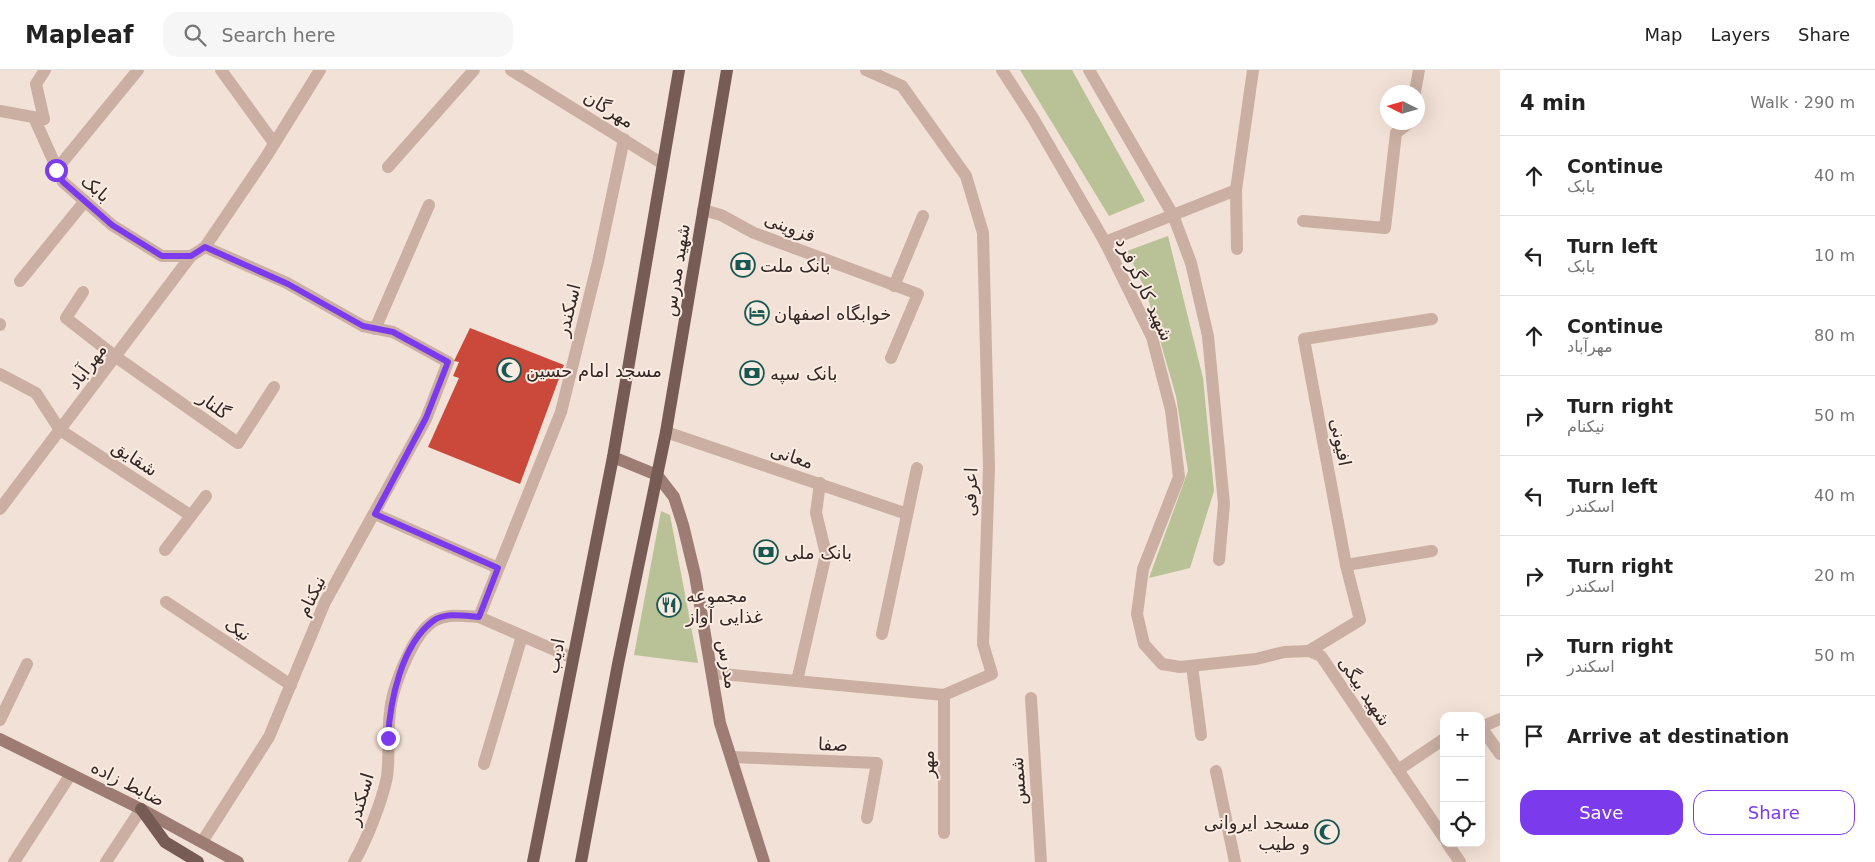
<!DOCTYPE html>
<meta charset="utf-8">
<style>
:root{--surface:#fff;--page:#f6f6f6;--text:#222;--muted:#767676;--line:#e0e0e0;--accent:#7c3aed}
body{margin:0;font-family:"DejaVu Sans","Noto Sans Arabic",sans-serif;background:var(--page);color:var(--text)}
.controls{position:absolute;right:15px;bottom:15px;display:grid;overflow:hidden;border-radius:10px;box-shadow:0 5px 20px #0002}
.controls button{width:45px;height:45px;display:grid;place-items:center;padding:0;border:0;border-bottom:1px solid var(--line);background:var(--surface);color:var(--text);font:25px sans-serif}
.compass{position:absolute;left:1380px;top:15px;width:45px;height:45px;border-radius:50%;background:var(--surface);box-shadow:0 5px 20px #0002;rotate:275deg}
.stop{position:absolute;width:15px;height:15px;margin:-11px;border:4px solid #7c3aed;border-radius:50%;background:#fff}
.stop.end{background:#7c3aed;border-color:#fff;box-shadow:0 1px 5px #0008}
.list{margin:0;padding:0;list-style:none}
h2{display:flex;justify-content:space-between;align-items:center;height:65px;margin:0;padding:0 20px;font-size:21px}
h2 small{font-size:16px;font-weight:400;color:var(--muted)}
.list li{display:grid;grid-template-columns:32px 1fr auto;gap:15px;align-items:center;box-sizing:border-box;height:80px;padding:0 20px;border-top:1px solid var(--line)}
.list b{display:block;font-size:19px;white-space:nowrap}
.list p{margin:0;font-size:16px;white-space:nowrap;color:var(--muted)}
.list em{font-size:16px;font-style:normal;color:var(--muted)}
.actions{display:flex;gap:10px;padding:15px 20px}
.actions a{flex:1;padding:11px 0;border:1px solid var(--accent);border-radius:15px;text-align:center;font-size:18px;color:var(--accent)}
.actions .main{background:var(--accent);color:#fff}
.icon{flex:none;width:28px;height:28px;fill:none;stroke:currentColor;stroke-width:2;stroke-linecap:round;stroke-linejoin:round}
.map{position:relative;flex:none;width:1500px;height:792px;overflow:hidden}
header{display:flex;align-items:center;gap:30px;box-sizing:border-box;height:70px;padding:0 25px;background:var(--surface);border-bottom:1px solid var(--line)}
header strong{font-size:24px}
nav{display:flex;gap:28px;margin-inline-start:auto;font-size:18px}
.search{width:350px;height:45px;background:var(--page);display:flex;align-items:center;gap:12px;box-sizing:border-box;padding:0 18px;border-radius:15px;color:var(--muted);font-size:19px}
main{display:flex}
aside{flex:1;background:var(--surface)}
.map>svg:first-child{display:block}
.green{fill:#b9c196}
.building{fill:#cb493a}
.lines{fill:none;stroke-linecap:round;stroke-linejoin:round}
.minor{stroke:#caafa2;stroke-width:12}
.secondary{stroke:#9d7d73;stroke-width:12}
.primary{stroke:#775b55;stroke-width:12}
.route{stroke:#7c3aed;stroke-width:6}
.labels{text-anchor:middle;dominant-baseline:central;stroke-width:4;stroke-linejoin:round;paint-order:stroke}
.street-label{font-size:18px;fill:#342725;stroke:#faece2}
.poi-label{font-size:18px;fill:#342725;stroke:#faece2;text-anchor:start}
</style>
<header>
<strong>Mapleaf</strong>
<div class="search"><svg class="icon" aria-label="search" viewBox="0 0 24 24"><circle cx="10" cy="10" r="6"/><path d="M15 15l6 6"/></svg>Search here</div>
<nav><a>Map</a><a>Layers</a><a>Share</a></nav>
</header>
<main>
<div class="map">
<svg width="1500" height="792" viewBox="0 0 1500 792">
<rect width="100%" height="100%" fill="#f2e1d6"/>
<!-- green -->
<g class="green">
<polygon points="1020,0 1072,0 1145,131 1109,146"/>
<polygon points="1168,166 1203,308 1214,421 1190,498 1149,508 1188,401 1176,326 1146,221 1127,181"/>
<polygon points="661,441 670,445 698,593 634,585"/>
</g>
<!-- building -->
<polygon class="building" points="470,258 564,295 520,414 428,377 459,308 453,306 459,292 454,291"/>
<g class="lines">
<!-- minor -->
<g class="minor">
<polyline points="45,0 36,14 44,49 36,52 63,112 112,155 162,186 191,186"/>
<polyline points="221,0 274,73"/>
<polyline points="511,0 663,94"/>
<polyline points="1002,0 1033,48 1105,172 1152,267 1171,340 1179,407 1143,499 1137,544 1144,574 1162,594 1180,597 1256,589 1284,582 1309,581 1321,586 1444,768"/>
<polyline points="1089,0 1173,145 1191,193 1208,266 1224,434 1219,490"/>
<polyline points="1415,22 1419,0"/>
<polyline points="0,41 44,49"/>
<polyline points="388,97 474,0"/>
<polyline points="56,100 138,0"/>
<polyline points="1236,120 1237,179"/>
<polyline points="703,140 721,145 754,163 918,224 891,288"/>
<polyline points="1303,151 1385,158 1396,63 1410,52"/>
<polyline points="1105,172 1236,120 1253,0"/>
<polyline points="20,211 85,131"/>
<polyline points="894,216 923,146"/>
<polyline points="83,222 66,248 116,287 238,373 274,317"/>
<polyline points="0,255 0,254"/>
<polyline points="375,259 429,135"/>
<polyline points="0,304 36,323 60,360 190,445"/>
<polyline points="666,362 907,444"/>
<polyline points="0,439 191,186 205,177 266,87 320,0"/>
<polyline points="375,444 498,498"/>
<polyline points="165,480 206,426"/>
<polyline points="1346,495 1432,481"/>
<polyline points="166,532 291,615"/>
<polyline points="479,547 573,588"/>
<polyline points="882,564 917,398"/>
<polyline points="1309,581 1360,550 1346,495 1304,269 1432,249"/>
<polyline points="1192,596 1201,665"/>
<polyline points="712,603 944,625 992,604 983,574 989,397 983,163 966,106 902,16 866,0"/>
<polyline points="797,611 826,484 816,443 820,413"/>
<polyline points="944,625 944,763"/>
<polyline points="1031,628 1041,792"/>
<polyline points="0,650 27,594"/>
<polyline points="1481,657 1500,684"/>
<polyline points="1481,657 1500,649"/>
<polyline points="731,687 877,693 867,748"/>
<polyline points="484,694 522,566"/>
<polyline points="1398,700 1444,669"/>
<polyline points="1216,701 1235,792"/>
<polyline points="202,772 269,667 325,532 426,349 448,292 393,262 363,256 287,213 205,177"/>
<polyline points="1447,773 1460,792"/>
<polyline points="14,792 71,704"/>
<polyline points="106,792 141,739"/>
<path d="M354,792C367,770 382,731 387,707C390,686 387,663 390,642C392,618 413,563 434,551C447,543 465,546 479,547L561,342L598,192L624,69"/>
</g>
<!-- secondary -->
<g class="secondary">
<polyline points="613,387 657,405 674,427 683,455 695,505 720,653 764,792"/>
<polyline points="0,669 141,739 238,792"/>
</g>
<!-- primary -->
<g class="primary">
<polyline points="141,739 165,772 198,792"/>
<polyline points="533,792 613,387 679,0"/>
<polyline points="581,792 618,594 666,362 727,0"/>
</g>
</g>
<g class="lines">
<!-- route -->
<path class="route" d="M56,100L63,112L112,155L162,186H191L205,177L288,214L363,256L393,262L448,292L426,348L375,444L498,498L479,547C465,546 445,542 433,551C401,575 390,632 388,668"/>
</g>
<!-- icons -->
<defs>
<g id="bank-ring" transform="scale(1.25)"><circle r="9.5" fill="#faece2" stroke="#195752" stroke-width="1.5"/><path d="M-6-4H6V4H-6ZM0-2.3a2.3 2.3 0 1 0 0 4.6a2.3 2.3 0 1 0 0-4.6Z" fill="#195752"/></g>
<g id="hotel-ring" transform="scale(1.25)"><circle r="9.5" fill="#faece2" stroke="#195752" stroke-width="1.5"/><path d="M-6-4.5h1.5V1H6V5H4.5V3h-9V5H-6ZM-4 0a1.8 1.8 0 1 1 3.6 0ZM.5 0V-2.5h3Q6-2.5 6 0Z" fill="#195752"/></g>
<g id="mosque-ring" transform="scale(1.25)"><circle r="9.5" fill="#faece2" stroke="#195752" stroke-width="1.5"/><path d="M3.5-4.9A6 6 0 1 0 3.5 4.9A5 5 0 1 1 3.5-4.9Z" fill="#195752"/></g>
<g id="restaurant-ring" transform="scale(1.25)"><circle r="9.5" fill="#faece2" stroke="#195752" stroke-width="1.5"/><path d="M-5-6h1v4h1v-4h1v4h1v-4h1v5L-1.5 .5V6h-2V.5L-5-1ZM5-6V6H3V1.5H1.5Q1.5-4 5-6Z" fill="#195752"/></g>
</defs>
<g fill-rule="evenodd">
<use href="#bank-ring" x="743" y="195"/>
<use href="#hotel-ring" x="757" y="243"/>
<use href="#mosque-ring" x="509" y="300"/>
<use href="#bank-ring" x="752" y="303"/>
<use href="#bank-ring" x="766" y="482"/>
<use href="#restaurant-ring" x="669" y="535"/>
<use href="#mosque-ring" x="1327" y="762"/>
</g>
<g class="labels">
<!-- street labels -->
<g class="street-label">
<text transform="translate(609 39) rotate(31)">مهرگان</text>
<text transform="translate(96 118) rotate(41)">بابک</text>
<text transform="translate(790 157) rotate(21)">قزوینی</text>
<text transform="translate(676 200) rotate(-81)">شهید مدرس</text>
<text transform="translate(1145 219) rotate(65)">شهید کارگرفرد</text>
<text transform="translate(568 240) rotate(-76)">اسکندر</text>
<text transform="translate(87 296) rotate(-53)">مهرآباد</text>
<text transform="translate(214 335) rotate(36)">گلنار</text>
<text transform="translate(1341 372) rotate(79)">افیونی</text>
<text transform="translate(792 386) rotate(18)">معانی</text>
<text transform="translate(135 388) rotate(33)">شقایق</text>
<text transform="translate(970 422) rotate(-88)">اعرفی</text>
<text transform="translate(311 526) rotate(-64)">نیکنام</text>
<text transform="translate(238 559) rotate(34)">نیک</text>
<text transform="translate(555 586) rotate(-79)">ادیب</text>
<text transform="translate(728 594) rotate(80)">مدرس</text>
<text transform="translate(1365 621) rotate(56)">شهید بیگی</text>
<text transform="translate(833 674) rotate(2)">صفا</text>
<text transform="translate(927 694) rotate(-90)">مهر</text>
<text transform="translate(1018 711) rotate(-94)">شمس</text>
<text transform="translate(128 713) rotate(27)">ضابط زاده</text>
<text transform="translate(360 729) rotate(-73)">اسکندر</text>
</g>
<!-- poi labels -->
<g class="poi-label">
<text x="760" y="195">بانک ملت</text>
<text x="774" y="243">خوابگاه اصفهان</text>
<text x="526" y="300">مسجد امام حسین</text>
<text x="770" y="303">بانک سپه</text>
<text x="784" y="482">بانک ملی</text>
<text x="686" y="525">مجموعه<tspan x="686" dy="21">غذایی آواز</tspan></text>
<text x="1310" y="752" text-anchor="end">مسجد ایروانی<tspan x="1310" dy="21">و طیب</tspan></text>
</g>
</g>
</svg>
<div class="controls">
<button>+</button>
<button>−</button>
<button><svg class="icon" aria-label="locate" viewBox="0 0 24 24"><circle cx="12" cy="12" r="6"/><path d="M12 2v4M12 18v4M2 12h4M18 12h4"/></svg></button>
</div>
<svg class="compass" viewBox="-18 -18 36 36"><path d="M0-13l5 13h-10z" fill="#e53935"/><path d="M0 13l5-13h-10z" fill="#767676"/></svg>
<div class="stop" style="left:56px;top:100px"></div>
<div class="stop end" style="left:388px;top:668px"></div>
</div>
<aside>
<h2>4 min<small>Walk · 290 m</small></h2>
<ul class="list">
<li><svg class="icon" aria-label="ahead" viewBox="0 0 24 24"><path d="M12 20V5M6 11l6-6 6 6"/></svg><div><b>Continue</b><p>بابک</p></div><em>40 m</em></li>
<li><svg class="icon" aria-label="left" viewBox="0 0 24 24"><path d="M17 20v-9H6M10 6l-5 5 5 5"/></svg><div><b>Turn left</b><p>بابک</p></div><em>10 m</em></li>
<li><svg class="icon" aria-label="ahead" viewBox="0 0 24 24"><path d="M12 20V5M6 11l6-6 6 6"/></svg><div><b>Continue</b><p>مهرآباد</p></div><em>80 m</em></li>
<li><svg class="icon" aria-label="right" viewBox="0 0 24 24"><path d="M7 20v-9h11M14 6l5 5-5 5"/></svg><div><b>Turn right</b><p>نیکنام</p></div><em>50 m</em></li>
<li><svg class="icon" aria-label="left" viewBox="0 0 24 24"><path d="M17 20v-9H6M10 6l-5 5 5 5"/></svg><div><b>Turn left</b><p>اسکندر</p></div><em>40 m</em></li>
<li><svg class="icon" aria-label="right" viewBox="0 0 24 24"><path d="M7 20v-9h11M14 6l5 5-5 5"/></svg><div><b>Turn right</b><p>اسکندر</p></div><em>20 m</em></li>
<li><svg class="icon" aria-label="right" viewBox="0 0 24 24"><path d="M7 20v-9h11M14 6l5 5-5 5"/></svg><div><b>Turn right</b><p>اسکندر</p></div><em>50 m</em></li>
<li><svg class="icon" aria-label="arrive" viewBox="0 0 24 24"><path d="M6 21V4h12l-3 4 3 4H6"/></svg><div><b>Arrive at destination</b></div></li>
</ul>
<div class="actions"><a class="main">Save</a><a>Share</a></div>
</aside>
</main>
